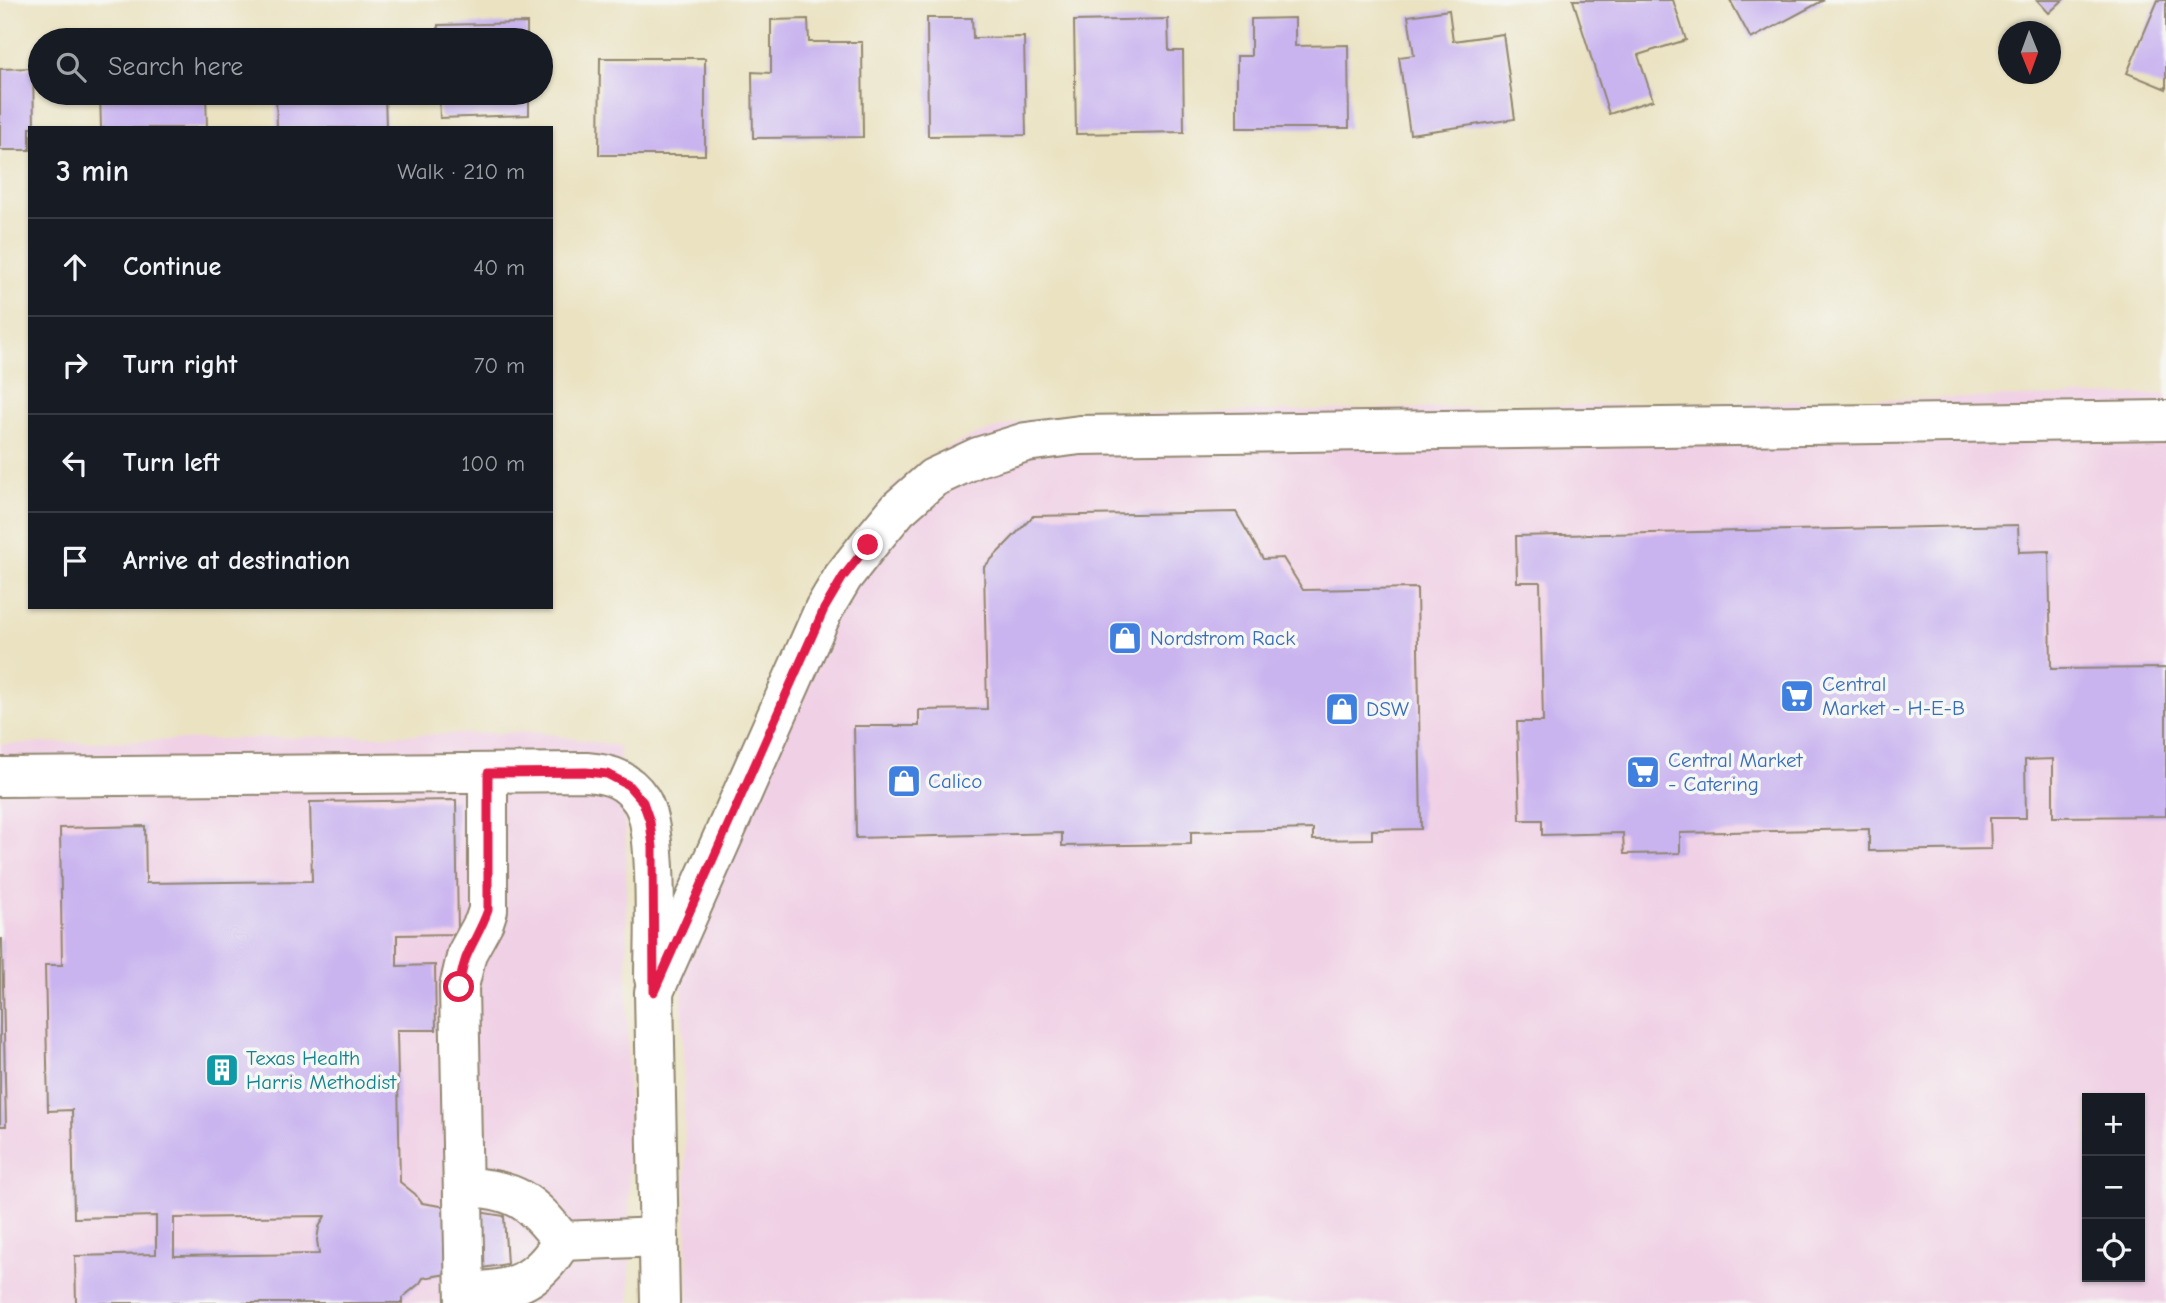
<!DOCTYPE html>
<meta charset="utf-8">
<style>
:root{--surface:#171b24;--page:#20242c;--text:#f1f3f6;--muted:#9ea1a6;--line:#363941}
body{margin:0;font-family:"Comic Neue",sans-serif;background:var(--page);color:var(--text)}
.controls{position:absolute;right:21px;bottom:21px;display:grid;overflow:hidden;border-radius:0px;box-shadow:0 2px 5px #0004}
.controls button{width:63px;height:63px;display:grid;place-items:center;padding:0;border:0;border-bottom:2px solid var(--line);background:var(--surface);color:var(--text);font:35px sans-serif}
.compass{position:absolute;left:1998px;top:21px;width:63px;height:63px;border-radius:50%;background:var(--surface);box-shadow:0 2px 5px #0004;rotate:179deg}
.stop{position:absolute;width:21px;height:21px;margin:-16px;border:5px solid #e11d48;border-radius:50%;background:#fff}
.stop.end{background:#e11d48;border-color:#fff;box-shadow:0 2px 7px #0008}
.list{margin:0;padding:0;list-style:none}
h2{display:flex;justify-content:space-between;align-items:center;height:91px;margin:0;padding:0 28px;font-size:30px}
h2 small{font-size:23px;font-weight:400;color:var(--muted)}
.list li{display:grid;grid-template-columns:46px 1fr auto;gap:21px;align-items:center;box-sizing:border-box;height:98px;padding:0 28px;border-top:2px solid var(--line)}
.list b{display:block;font-size:26px;white-space:nowrap}
.list em{font-size:23px;font-style:normal;color:var(--muted)}
.icon{flex:none;width:38px;height:38px;fill:none;stroke:currentColor;stroke-width:2;stroke-linecap:round;stroke-linejoin:round}
.map{position:relative;flex:none;width:2166px;height:1303px;overflow:hidden}
.search{position:absolute;background:var(--surface);box-shadow:0 2px 5px #0004;left:28px;top:28px;width:525px;height:77px;display:flex;align-items:center;gap:18px;box-sizing:border-box;padding:0 24px;border-radius:38px;color:var(--muted);font-size:26px}
.panel{position:absolute;background:var(--surface);box-shadow:0 2px 5px #0004;left:28px;top:126px;width:525px;height:483px;border-radius:0px}
.map>svg:first-child{display:block}
.built{fill:#f0d0e5;fill-rule:evenodd}
.building{fill:#c9b4ef;fill-rule:evenodd}
.lines{fill:none;stroke-linecap:round;stroke-linejoin:round}
.minor-casing{stroke:#928670;stroke-width:42}
.minor{stroke:#fff;stroke-width:38}
.route{stroke:#e11d48;stroke-width:9}
.labels{text-anchor:middle;dominant-baseline:central;stroke-width:7;stroke-linejoin:round;paint-order:stroke}
.shop-label{font-size:21px;fill:#366cbe;stroke:#f6f6f2;text-anchor:start}
.culture-label{font-size:21px;fill:#0d838f;stroke:#f6f6f2;text-anchor:start}
</style>
<div class="map">
<svg width="2166" height="1303" viewBox="0 0 2166 1303">
<rect width="100%" height="100%" fill="#f6f6f2"/>
<filter id="ink" filterUnits="userSpaceOnUse"><feTurbulence type="fractalNoise" baseFrequency=".0143" numOctaves="2"/><feDisplacementMap in="SourceGraphic" scale="14" xChannelSelector="R" yChannelSelector="G"/><feConvolveMatrix kernelMatrix="1 2 1 2 8 2 1 2 1" color-interpolation-filters="sRGB"/></filter>
<filter id="wash" filterUnits="userSpaceOnUse"><feTurbulence type="fractalNoise" baseFrequency=".00686" numOctaves="4" result="noise"/><feDisplacementMap in="SourceGraphic" scale="28" xChannelSelector="R" yChannelSelector="G"/><feGaussianBlur stdDeviation="1.57" result="paint"/><feColorMatrix in="noise" values="0 0 0 0 0 0 0 0 0 0 0 0 0 0 0 0 0 1.4 0 .05"/><feComposite in="paint" operator="in"/></filter>
<g filter="url(#wash)">
<rect width="100%" height="100%" fill="#eae2c1"/>
<!-- built -->
<g class="built">
<path d="M2166,394V1303H688L680,883L820,585L863,523L892,488L926,458L970,437L1017,422L1068,415ZM2087,1098H2140V1277H2087Z"/>
<polygon points="536,732 619,746 626,841 630,1303 0,1303 0,744"/>
</g>
<g id="blocks">
<!-- building -->
<g class="building">
<polygon points="1573,0 1673,0 1686,40 1638,55 1653,100 1609,114"/>
<polygon points="1730,0 1824,0 1751,39"/>
<polygon points="2037,0 2063,0 2049,13"/>
<polygon points="2158,0 2166,0 2166,89 2127,73"/>
<polygon points="1449,10 1453,41 1503,34 1515,119 1410,134 1399,57 1414,55 1408,16"/>
<polygon points="927,18 972,18 973,38 1024,37 1026,135 928,136"/>
<polygon points="1295,18 1295,46 1348,45 1349,128 1237,128 1237,56 1251,56 1251,19"/>
<polygon points="808,19 809,42 862,42 863,137 753,138 752,72 771,73 771,20"/>
<polygon points="1168,19 1169,51 1183,51 1184,132 1076,134 1074,21"/>
<polygon points="527,23 527,40 438,40 438,25"/>
<polygon points="600,58 705,58 705,155 599,155"/>
<polygon points="33,68 34,128 30,128 30,150 0,150 0,69"/>
<polygon points="100,93 206,93 207,128 101,128"/>
<polygon points="276,93 385,93 386,128 277,128"/>
<polygon points="439,93 529,93 529,115 440,118"/>
<polygon points="1236,512 1263,559 1283,558 1303,590 1417,588 1421,829 1372,830 1372,839 1313,840 1313,829 1191,832 1191,844 1062,846 1062,833 856,838 854,726 919,726 919,710 987,709 984,567 1033,516"/>
<polygon points="2018,525 2019,552 2049,551 2051,669 2166,668 2166,816 2053,817 2053,759 2025,760 2026,818 1990,818 1991,849 1869,851 1869,829 1680,833 1680,853 1624,854 1623,833 1542,835 1542,820 1520,820 1517,722 1543,722 1540,582 1517,582 1516,536"/>
<path d="M456,800L458,934L397,935V966L435,965L436,1030H397L400,1182L415,1194L422,1203L504,1216L507,1264L423,1278L420,1283L402,1298V1303H76L75,1256L156,1254V1216L74,1218L72,1110L48,1111L45,965H62L60,828L145,826L146,883L312,881L310,802ZM325,1216L319,1227L317,1240L319,1254L174,1256V1218Z"/>
<polygon points="0,939 2,939 6,1126 0,1126"/>
</g>
</g>
</g>
<g filter="url(#ink)">
<use href="#blocks" fill-opacity="0" stroke="#928670" stroke-width="2"/>
<g class="lines">
<!-- minor casing -->
<g class="minor-casing">
<g id="minor">
<path d="M0,777L586,772C610,774 627,779 641,800C660,827 654,941 654,978"/>
<path d="M463,1187C514,1188 532,1201 562,1241"/>
<polyline points="562,1241 659,1237"/>
<path d="M465,1291C511,1292 538,1282 562,1241"/>
<polyline points="465,1303 459,987 467,953 484,922 488,910 488,773"/>
<polyline points="660,1303 654,992 824,609 843,577 868,545 898,509 933,478 978,457 1026,442 1080,435 2166,420"/>
</g>
</g>
<!-- minor -->
<use href="#minor" class="minor"/>
</g>
</g>
<g class="lines" filter="url(#ink)">
<!-- route -->
<path class="route" d="M459,987C461,975 463,963 468,953C475,938 483,925 488,910V773L586,772L607,774L628,785L643,802L650,822L653,847L654,992L824,609L843,577L868,545"/>
</g>
<!-- icons -->
<defs>
<g id="shop-square" transform="scale(1.75)"><rect x="-9" y="-9" width="18" height="18" rx="4" fill="#3f7fe0" stroke="#f6f6f2"/><path d="M-5-2.5h2.3a2.7 3.5 0 0 1 5.4 0H5L5.5 6h-11ZM-1.5-2.5h3a1.5 2.3 0 0 0-3 0Z" fill="#fff"/></g>
<g id="supermarket-square" transform="scale(1.75)"><rect x="-9" y="-9" width="18" height="18" rx="4" fill="#3f7fe0" stroke="#f6f6f2"/><path d="M-6-5.5h2.5l.6 2H6L4.5 2H-2.5L-4.4-4H-6ZM-1.5 3.2a1.3 1.3 0 1 0 .1 0ZM3 3.2a1.3 1.3 0 1 0 .1 0Z" fill="#fff"/></g>
<g id="building-square" transform="scale(1.75)"><rect x="-9" y="-9" width="18" height="18" rx="4" fill="#0f9aa8" stroke="#f6f6f2"/><path d="M-4-6H4V6H1V3H-1V6H-4ZM-2.5-4.3h1.7v1.8h-1.7ZM.8-4.3h1.7v1.8H.8ZM-2.5-1h1.7V.8h-1.7ZM.8-1h1.7V.8H.8Z" fill="#fff"/></g>
</defs>
<g fill-rule="evenodd">
<use href="#shop-square" x="1125" y="638"/>
<use href="#supermarket-square" x="1797" y="696"/>
<use href="#shop-square" x="1342" y="709"/>
<use href="#supermarket-square" x="1643" y="772"/>
<use href="#shop-square" x="904" y="781"/>
<use href="#building-square" x="222" y="1070"/>
</g>
<g class="labels">
<!-- shop labels -->
<g class="shop-label">
<text x="1150" y="638">Nordstrom Rack</text>
<text x="1822" y="684">Central<tspan x="1822" dy="24">Market - H-E-B</tspan></text>
<text x="1366" y="709">DSW</text>
<text x="1668" y="760">Central Market<tspan x="1668" dy="24">- Catering</tspan></text>
<text x="928" y="781">Calico</text>
</g>
<!-- culture labels -->
<g class="culture-label">
<text x="246" y="1058">Texas Health<tspan x="246" dy="24">Harris Methodist</tspan></text>
</g>
</g>
</svg>
<div class="controls">
<button>+</button>
<button>−</button>
<button><svg class="icon" aria-label="locate" viewBox="0 0 24 24"><circle cx="12" cy="12" r="6"/><path d="M12 2v4M12 18v4M2 12h4M18 12h4"/></svg></button>
</div>
<svg class="compass" viewBox="-18 -18 36 36"><path d="M0-13l5 13h-10z" fill="#e53935"/><path d="M0 13l5-13h-10z" fill="#9ea1a6"/></svg>
<div class="stop" style="left:459px;top:987px"></div>
<div class="stop end" style="left:868px;top:545px"></div>
<div class="search"><svg class="icon" aria-label="search" viewBox="0 0 24 24"><circle cx="10" cy="10" r="6"/><path d="M15 15l6 6"/></svg>Search here</div>
<section class="panel">
<h2>3 min<small>Walk · 210 m</small></h2>
<ul class="list">
<li><svg class="icon" aria-label="ahead" viewBox="0 0 24 24"><path d="M12 20V5M6 11l6-6 6 6"/></svg><div><b>Continue</b></div><em>40 m</em></li>
<li><svg class="icon" aria-label="right" viewBox="0 0 24 24"><path d="M7 20v-9h11M14 6l5 5-5 5"/></svg><div><b>Turn right</b></div><em>70 m</em></li>
<li><svg class="icon" aria-label="left" viewBox="0 0 24 24"><path d="M17 20v-9H6M10 6l-5 5 5 5"/></svg><div><b>Turn left</b></div><em>100 m</em></li>
<li><svg class="icon" aria-label="arrive" viewBox="0 0 24 24"><path d="M6 21V4h12l-3 4 3 4H6"/></svg><div><b>Arrive at destination</b></div></li>
</ul>
</section>
</div>
